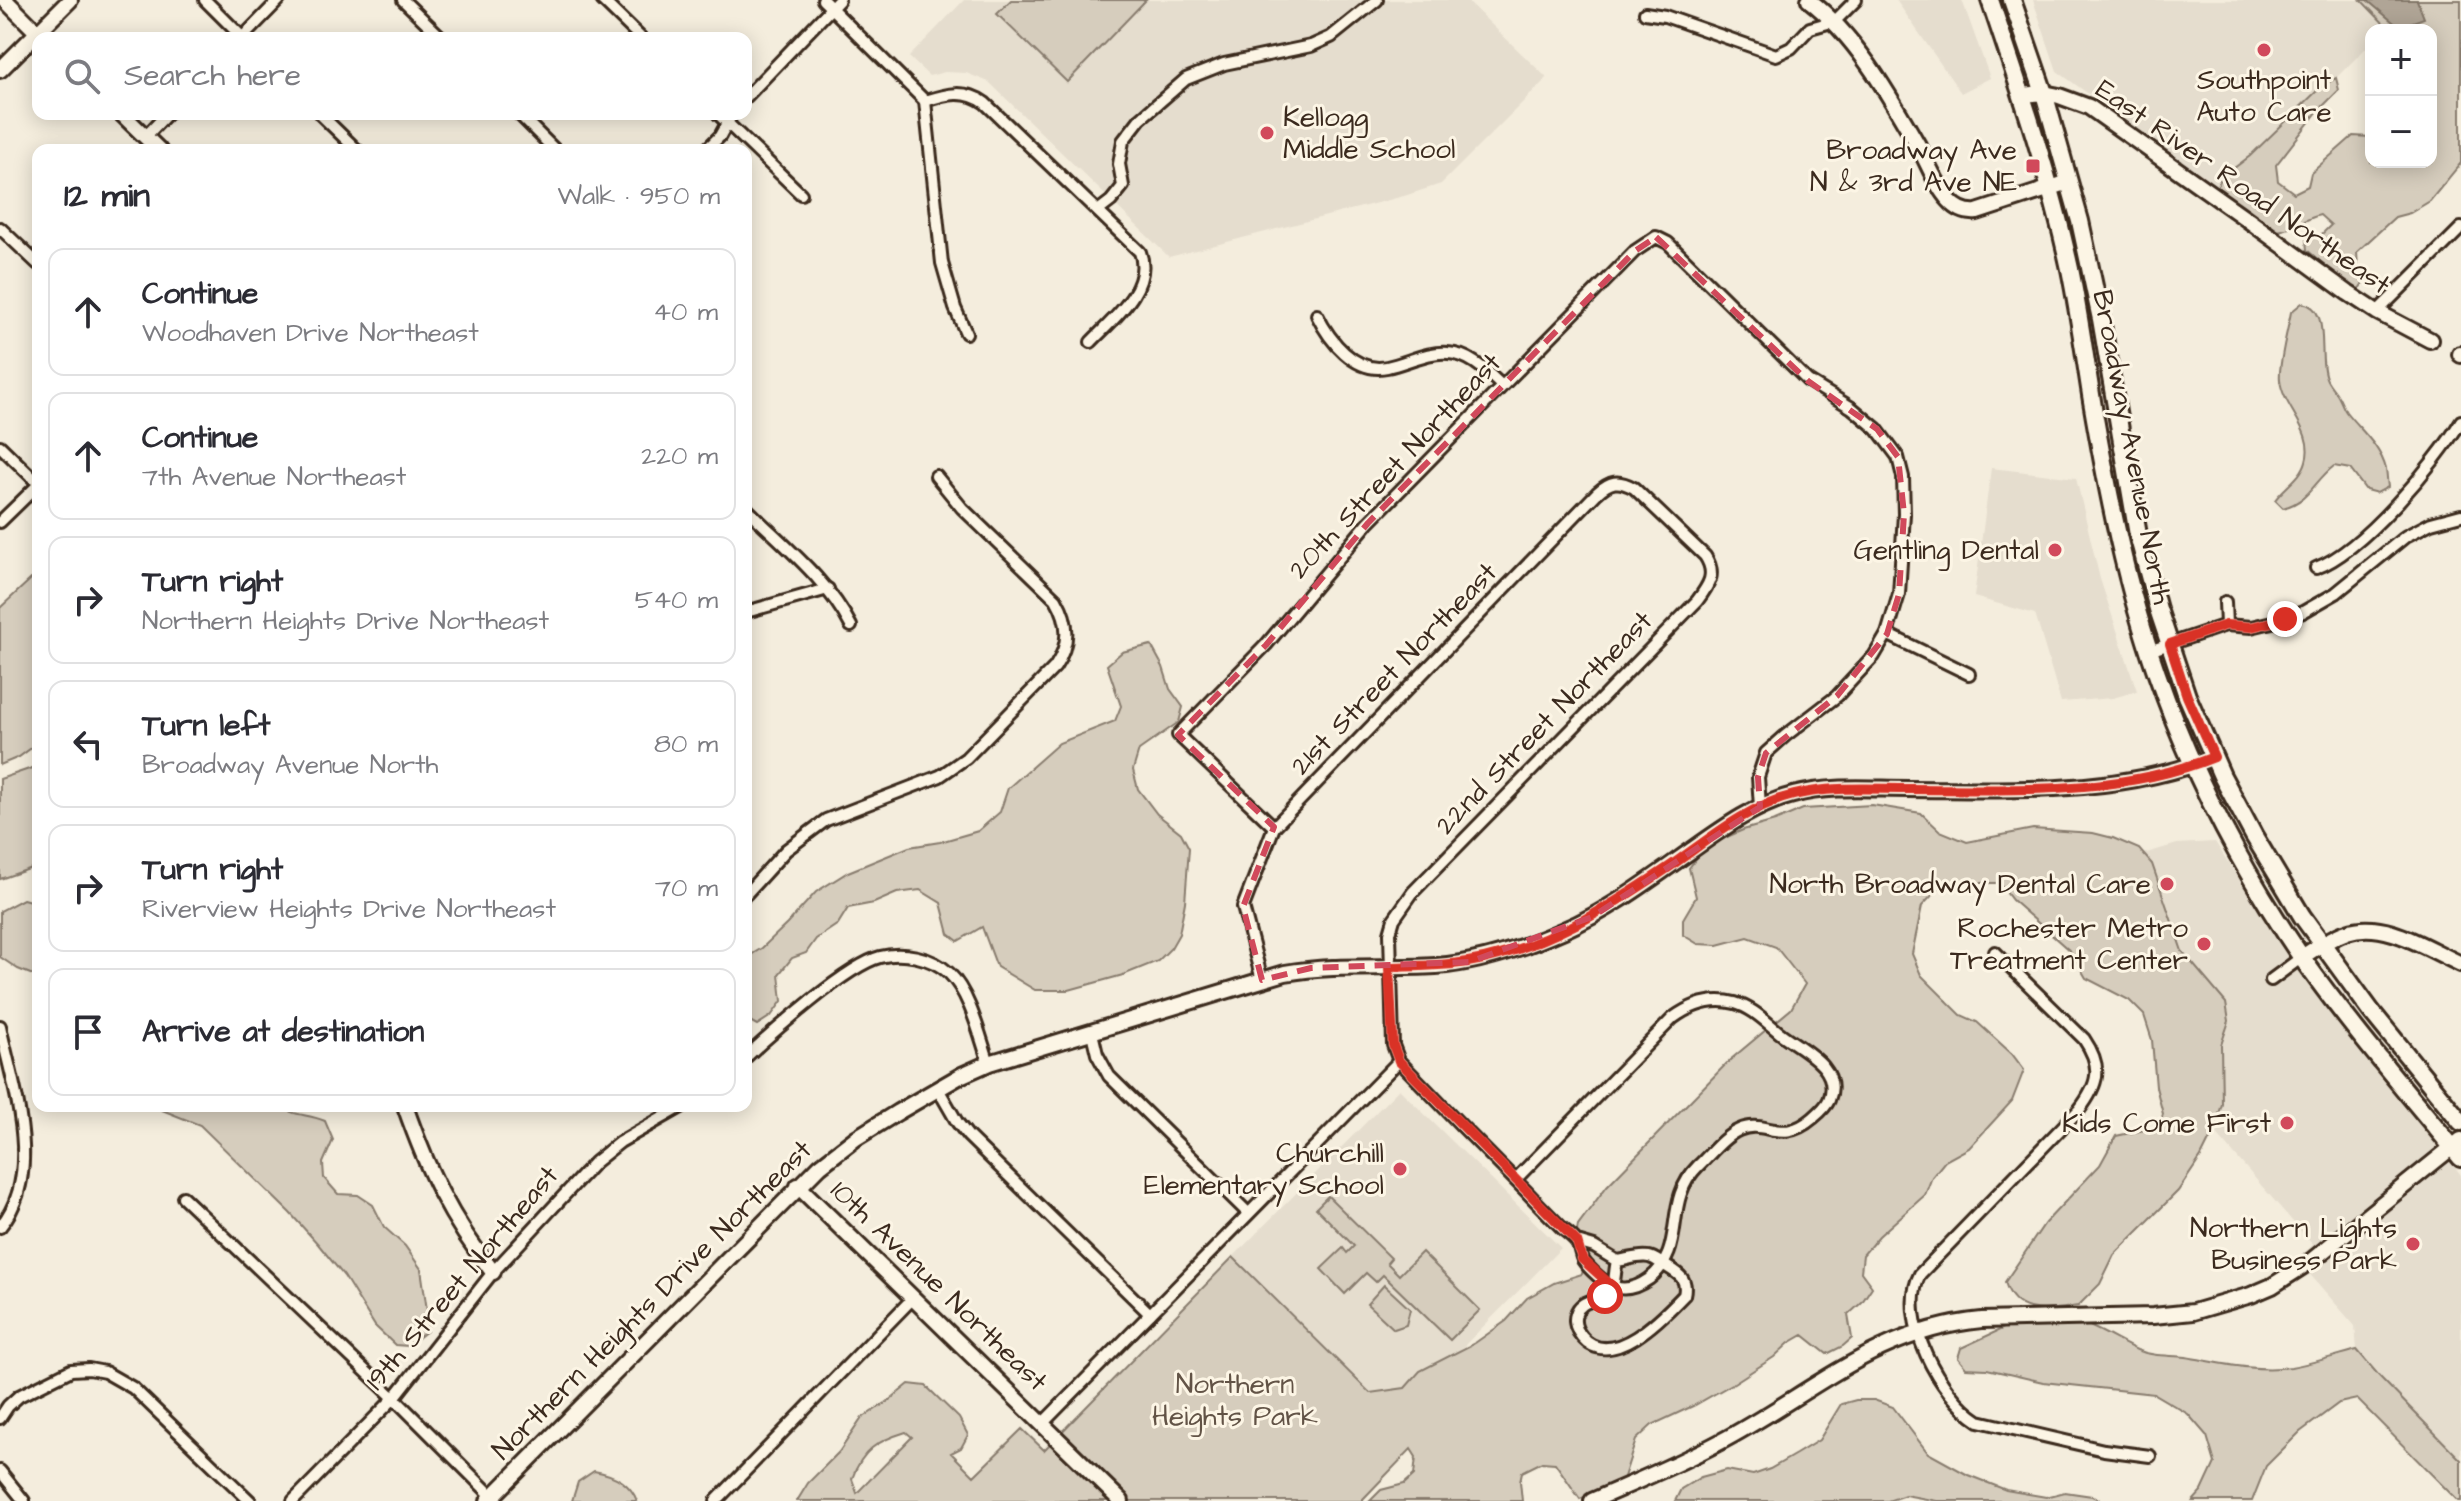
<!DOCTYPE html>
<meta charset="utf-8">
<style>
:root{--surface:#fff;--page:#f7f7f7;--text:#2b2b33;--muted:#7c7c81;--line:#e1e1e2}
body{margin:0;font-family:"Architects Daughter",sans-serif;background:var(--page);color:var(--text)}
.controls{position:absolute;right:24px;top:24px;display:grid;overflow:hidden;border-radius:16px;box-shadow:0 4px 20px #0003}
.controls button{width:72px;height:72px;display:grid;place-items:center;padding:0;border:0;border-bottom:2px solid var(--line);background:var(--surface);color:var(--text);font:40px sans-serif}
.stop{position:absolute;width:24px;height:24px;margin:-18px;border:6px solid #d93025;border-radius:50%;background:#fff}
.stop.end{background:#d93025;border-color:#fff;box-shadow:0 2px 8px #0008}
.list{margin:0;padding:0;list-style:none}
h2{display:flex;justify-content:space-between;align-items:center;height:104px;margin:0;padding:0 32px;font-size:34px}
h2 small{font-size:26px;font-weight:400;color:var(--muted)}
.list li{display:grid;grid-template-columns:52px 1fr auto;gap:24px;align-items:center;box-sizing:border-box;height:128px;margin:0 16px 16px;padding:0 16px;border:2px solid var(--line);border-radius:16px}
.list b{display:block;font-size:30px;white-space:nowrap}
.list p{margin:0;font-size:26px;white-space:nowrap;color:var(--muted)}
.list em{font-size:26px;font-style:normal;color:var(--muted)}
.icon{flex:none;width:44px;height:44px;fill:none;stroke:currentColor;stroke-width:2;stroke-linecap:round;stroke-linejoin:round}
.map{position:relative;flex:none;width:2461px;height:1501px;overflow:hidden}
.search{position:absolute;background:var(--surface);box-shadow:0 4px 20px #0003;left:32px;top:32px;width:720px;height:88px;display:flex;align-items:center;gap:20px;box-sizing:border-box;padding:0 28px;border-radius:16px;color:var(--muted);font-size:30px}
.panel{position:absolute;background:var(--surface);box-shadow:0 4px 20px #0003;left:32px;top:144px;width:720px;height:968px;border-radius:16px}
.map>svg:first-child{display:block}
.built{fill:#e5ddce}
.green{fill:#d6cdbd;stroke:#887c6e;stroke-width:2;fill-rule:evenodd}
.water{fill:#b0a596;stroke:#817466;stroke-width:2}
.lines{fill:none;stroke-linecap:round;stroke-linejoin:round}
.street-casing{stroke:#3b2a1e;stroke-width:16}
.secondary-casing{stroke:#3b2a1e;stroke-width:20}
.primary-casing{stroke:#3b2a1e;stroke-width:22}
.street{stroke:#fcf5e5;stroke-width:10}
.secondary{stroke:#fcf5e5;stroke-width:14}
.primary{stroke:#fcf5e5;stroke-width:16}
.route{stroke:#d93025;stroke-width:10}
.marked{fill:none;stroke:#d1495b;stroke-width:6;stroke-dasharray:16 10;stroke-linejoin:round}
.poi-dot{fill:#d1495b;stroke:#fcf5e5;stroke-width:3}
.labels{text-anchor:middle;dominant-baseline:central;stroke-width:6;stroke-linejoin:round;paint-order:stroke}
.poi-label{font-size:28px;fill:#3b2a1e;stroke:#fcf5e5;text-anchor:end}
.street-label{font-size:28px;fill:#3b2a1e;stroke:#fcf5e5}
.park-label{font-size:28px;fill:#625346;stroke:#fcf5e5}
</style>
<div class="map">
<svg width="2461" height="1501" viewBox="0 0 2461 1501">
<rect width="100%" height="100%" fill="#f4eddd"/>
<filter id="ink" filterUnits="userSpaceOnUse"><feTurbulence type="fractalNoise" baseFrequency=".0125" numOctaves="2"/><feDisplacementMap in="SourceGraphic" scale="16" xChannelSelector="R" yChannelSelector="G"/><feConvolveMatrix kernelMatrix="1 2 1 2 8 2 1 2 1" color-interpolation-filters="sRGB"/></filter>
<g filter="url(#ink)">
<!-- built -->
<g class="built">
<polygon points="964,0 1466,0 1547,78 1441,184 1404,196 1169,257 989,82 966,73 945,72 929,76 909,57"/>
<polygon points="1896,0 1962,0 1990,78 1961,93"/>
<polygon points="2033,0 2361,0 2387,27 2384,30 2371,30 2371,43 2336,78 2323,85 2250,156 2221,178 2217,188 2057,71"/>
<polygon points="1991,468 2076,478 2100,579 2137,691 2113,698 2061,702 2035,614 1974,597"/>
<polygon points="2215,842 2306,983 2461,1175 2461,1460 2380,1377 2357,1350 2355,1326 2307,1271 2299,1257 2313,1245 2214,1131 2222,1104 2221,1045 2229,1021 2226,1003 2182,951 2152,864 2143,854 2177,844"/>
<polygon points="1399,1089 1561,1248 1460,1350 1420,1371 1405,1388 1369,1393 1233,1257"/>
</g>
<!-- green -->
<g class="green">
<polygon points="1011,0 1146,0 1067,82 997,14"/>
<path d="M2361,0H2461V163L2430,201L2410,213L2395,217L2357,252L2358,268L2365,280L2359,289L2347,284L2307,250L2306,240L2322,234L2331,225L2320,215C2304,219 2294,229 2277,231L2217,188L2221,178L2250,156L2323,85L2336,78L2339,90L2318,111L2276,165L2278,181L2294,193L2308,186L2311,173L2353,136L2371,137V162H2431V94L2433,87L2431,85V30H2390Z"/>
<path d="M2302,303C2333,308 2316,358 2327,380C2330,386 2335,390 2338,396C2341,401 2343,408 2346,412C2360,430 2380,445 2386,469C2387,474 2387,481 2388,487L2377,493L2366,490L2350,469L2334,466C2314,481 2310,501 2283,508L2275,500C2284,487 2302,477 2306,461C2315,431 2283,408 2280,380C2278,366 2288,329 2291,312Z"/>
<polygon points="31,579 38,579 38,743 19,757 0,765 0,608"/>
<polygon points="1151,645 1163,667 1170,689 1183,707 1179,722 1139,750 1133,770 1138,789 1157,814 1181,833 1189,848 1185,902 1179,934 1171,948 1158,961 1123,975 1069,990 1035,990 997,967 982,927 958,941 949,934 941,903 920,890 897,893 874,903 848,908 838,924 816,939 806,953 792,958 779,974 782,1001 771,1016 757,1025 746,1019 746,958 762,948 787,924 816,892 848,872 909,847 940,842 978,831 1000,812 1008,788 1059,743 1115,721 1121,706 1107,665 1122,652"/>
<polygon points="38,766 38,866 0,879 0,779"/>
<path d="M1872,805L1921,813L1940,831L1967,842L2033,829L2093,833L2113,838L2139,849L2152,864L2182,951L2226,1003L2229,1021L2221,1045L2222,1104L2214,1131L2201,1157L2178,1191L2114,1255L2100,1284L2078,1306C2047,1310 2016,1318 2005,1282L2045,1223L2100,1165L2116,1136L2159,1127L2163,1114L2156,1087L2152,1040L2144,1015L2129,1000L2086,978L2071,952L2012,900L1999,883H1955L1938,889L1922,906L1912,954L1921,975L1961,1015L1977,1022L2012,1054L2024,1070L2012,1101L1969,1148L1945,1161L1932,1177L1925,1195L1879,1236L1863,1255L1861,1272L1872,1287L1862,1302L1848,1315L1852,1338L1843,1346L1827,1354L1803,1335L1789,1343L1774,1357L1734,1383L1695,1405L1652,1425L1636,1440L1623,1480L1580,1499L1555,1463L1542,1462L1522,1472L1520,1481L1522,1501H1370L1381,1490L1404,1484L1414,1475L1416,1457L1411,1449L1363,1499V1501H797L808,1483L839,1452L862,1418L887,1402L909,1384L926,1386L959,1418L968,1435L961,1448L951,1453L974,1476L1022,1429L1044,1450L1233,1257L1370,1393L1405,1388L1420,1371L1475,1343L1506,1321L1527,1298L1554,1283L1582,1274L1586,1259L1574,1248L1578,1225L1607,1186L1730,1060L1791,1009L1805,984L1776,947L1748,937L1718,945L1698,944L1683,935V919L1696,897L1689,868L1702,851L1720,840L1743,830L1775,821L1803,809ZM906,1432L912,1437L857,1493L852,1479C862,1450 877,1441 906,1432Z"/>
<polygon points="23,899 38,903 38,977 18,969 0,957 0,911"/>
<path d="M152,1106H279C296,1117 306,1113 325,1121L333,1140L323,1163L324,1178L338,1194L358,1195L373,1205L384,1227L405,1246L421,1269L428,1317L427,1331L408,1346L395,1345L375,1326L344,1276L318,1244L290,1213L200,1125Z"/>
<polygon points="1328,1196 1391,1258 1387,1263 1399,1275 1422,1252 1480,1310 1450,1340 1383,1275 1376,1282 1366,1273 1345,1294 1321,1269 1343,1248 1347,1253 1354,1246 1316,1208"/>
<polygon points="1384,1285 1410,1309 1406,1325 1394,1329 1367,1304"/>
<path d="M2087,1325C2104,1332 2120,1342 2137,1350C2153,1357 2170,1355 2186,1357C2221,1363 2255,1372 2291,1367C2313,1363 2335,1356 2357,1350L2380,1377L2461,1460V1501H2458L2357,1399L2339,1403L2300,1432L2266,1466L2252,1501H2193L2202,1491L2215,1463L2207,1436L2188,1414L2154,1394L2043,1382L1987,1369L1966,1368L1958,1358L1961,1348L2004,1328Z"/>
<polygon points="1856,1400 1874,1400 1893,1407 1928,1453 1968,1475 2006,1490 2046,1497 2065,1492 2092,1496 2102,1501 1937,1501 1905,1495 1888,1501 1675,1501 1681,1489 1701,1477 1727,1470 1753,1475 1770,1469 1796,1454 1819,1440 1841,1404"/>
<path d="M594,1471C612,1474 630,1482 637,1501H572L578,1482Z"/>
</g>
<!-- water -->
<polygon class="water" points="2367,0 2417,0 2424,18 2399,27"/>
<g class="lines">
<!-- street casing -->
<g class="street-casing">
<g id="street">
<polyline points="205,0 243,38"/>
<polyline points="403,0 442,38"/>
<polyline points="602,0 641,38"/>
<polyline points="823,0 925,101"/>
<polyline points="1645,13 1665,16 1776,55 1791,48 1810,28 1835,21 1856,0"/>
<polyline points="242,38 279,0"/>
<polyline points="746,97 839,0"/>
<path d="M925,101C947,94 965,89 985,103L1140,252C1153,288 1113,319 1091,342"/>
<polyline points="925,101 942,263 955,308 966,333"/>
<polyline points="320,114 357,150"/>
<polyline points="519,114 555,150"/>
<polyline points="718,114 801,194"/>
<polyline points="145,137 167,114"/>
<polyline points="706,150 720,136 732,114"/>
<polyline points="1098,211 1111,201 1123,186 1119,164 1123,141 1140,119 1186,79 1224,64 1311,46 1331,37 1377,0"/>
<polyline points="0,228 38,264"/>
<polyline points="2377,312 2461,228"/>
<path d="M1317,315C1329,340 1355,374 1387,367C1407,363 1428,351 1448,353C1470,354 1486,371 1501,385"/>
<polyline points="0,446 38,483"/>
<path d="M746,508C783,545 827,579 851,626"/>
<polyline points="0,522 38,485"/>
<path d="M2316,568C2361,552 2436,463 2461,421"/>
<polyline points="2225,602 2226,625"/>
<polyline points="746,612 828,589"/>
<polyline points="1887,634 1969,674"/>
<polyline points="2149,651 2226,625 2251,627 2285,619 2303,612 2336,593 2406,536 2431,523 2461,515"/>
<polyline points="1274,827 1178,735 1266,645 1368,523 1635,251 1656,237 1668,243 1808,381 1852,408 1877,429 1898,457 1903,477 1904,514 1899,594 1887,634 1874,656 1837,696 1785,736 1766,753 1758,777 1760,807"/>
<path d="M746,894L786,850L826,820L940,776L966,758L1055,667C1070,644 1070,623 1056,599L962,508L936,476"/>
<path d="M1995,952L2084,1039C2103,1067 2099,1084 2079,1110L1920,1274C1897,1318 1940,1396 1979,1421L2104,1450L2150,1456"/>
<path d="M1262,980L1243,907L1274,827L1597,493C1610,481 1618,479 1634,488L1705,556C1717,574 1709,585 1697,601L1413,892L1394,919L1390,933L1393,1045L1399,1061C1441,1105 1483,1148 1526,1191C1538,1204 1551,1217 1564,1230C1568,1233 1574,1238 1577,1242C1580,1247 1580,1254 1583,1260C1589,1269 1605,1284 1615,1287C1626,1291 1639,1286 1649,1279C1689,1248 1661,1203 1698,1166C1710,1155 1723,1137 1739,1130C1766,1118 1780,1146 1813,1118C1819,1113 1826,1107 1829,1100C1843,1067 1800,1049 1780,1033C1766,1022 1753,1008 1735,1003C1712,997 1692,1004 1673,1018L1515,1180"/>
<polyline points="2271,980 2302,957"/>
<path d="M0,1026C13,1088 45,1173 0,1227"/>
<polyline points="1092,1033 1097,1054 1109,1076 1248,1213"/>
<path d="M746,1057C772,1033 848,965 880,957C902,951 932,957 949,973C970,993 980,1037 989,1063"/>
<polyline points="938,1089 957,1122 968,1136 1150,1314"/>
<polyline points="183,1197 394,1398 495,1499"/>
<path d="M1577,1242L1594,1247L1617,1261C1626,1260 1639,1255 1649,1257C1655,1258 1660,1263 1666,1266C1679,1274 1688,1279 1684,1295C1664,1316 1611,1372 1582,1337C1577,1331 1573,1322 1576,1314C1581,1296 1606,1303 1613,1286C1615,1279 1615,1269 1617,1261"/>
<polyline points="0,1418 8,1406 19,1396 71,1370 89,1369 105,1372 133,1388 250,1501"/>
<polyline points="1042,1424 1399,1061"/>
<polyline points="0,1471 24,1501"/>
<polyline points="293,1501 394,1398 493,1272 595,1162 620,1142 683,1106"/>
<polyline points="716,1501 914,1297"/>
</g>
</g>
<!-- secondary casing -->
<g class="secondary-casing">
<g id="secondary">
<polyline points="5,0 43,38"/>
<path d="M1809,0C1857,37 1889,95 1919,147C1929,165 1936,186 1950,201C1957,209 1966,213 1977,212L2069,182"/>
<polyline points="0,70 70,0"/>
<polyline points="2023,95 2044,93 2059,96 2089,107 2244,217 2348,293 2377,312 2430,340"/>
<polyline points="122,114 159,150"/>
<polyline points="2460,354 2461,355"/>
<path d="M2302,957C2316,948 2331,937 2347,932C2385,919 2427,949 2461,964"/>
<path d="M405,1106C427,1169 450,1219 493,1272"/>
<polyline points="798,1186 1121,1501"/>
<path d="M488,1501L820,1166L856,1138L898,1112L962,1075L989,1063L1285,973C1335,964 1385,969 1436,966C1480,963 1523,948 1564,930C1610,910 1651,879 1692,850C1723,828 1756,804 1793,795C1830,785 1870,789 1908,789C2009,789 2118,796 2214,757"/>
<path d="M1592,1501C1635,1482 1679,1464 1720,1442C1810,1395 1875,1330 1982,1320L2153,1316L2193,1312L2251,1295L2272,1286L2311,1261L2461,1140"/>
</g>
</g>
<!-- primary casing -->
<g class="primary-casing">
<g id="primary">
<path d="M1990,0C2020,89 2050,177 2070,269C2079,313 2085,357 2092,401C2108,494 2126,586 2157,674C2192,775 2242,870 2302,958C2351,1027 2407,1092 2461,1158"/>
<polyline points="2012,0 2044,93 2080,221 2101,319 2138,535 2158,609 2187,696 2222,776 2254,836 2302,916 2371,1011 2461,1122"/>
</g>
</g>
<!-- street -->
<use href="#street" class="street"/>
<!-- secondary -->
<use href="#secondary" class="secondary"/>
<!-- primary -->
<use href="#primary" class="primary"/>
</g>
</g>
<g class="lines" filter="url(#ink)">
<!-- route -->
<path class="route" d="M1605,1296L1613,1287L1582,1259L1577,1242L1399,1061L1393,1045L1389,967C1415,966 1442,966 1468,962C1543,949 1607,909 1669,867C1708,840 1747,806 1794,795C1831,786 1871,789 1909,789C2010,789 2118,796 2214,757L2187,696L2170,644L2226,625L2251,627L2285,619"/>
</g>
<!-- marked area -->
<path class="marked" d="M1656,237L1808,381L1877,429L1898,457L1904,514L1899,594L1887,634L1837,696L1766,753L1758,777L1760,807L1592,917L1469,962L1311,968L1262,980L1243,907L1274,827L1178,735L1266,645L1368,523L1635,251Z"/>
<!-- markers -->
<g class="poi-dot">
<circle cx="2264" cy="50" r="8"/>
<circle cx="1267" cy="133" r="8"/>
<rect x="2025" y="158" width="16" height="16" rx="4"/>
<circle cx="2055" cy="550" r="8"/>
<circle cx="2167" cy="884" r="8"/>
<circle cx="2204" cy="944" r="8"/>
<circle cx="2287" cy="1123" r="8"/>
<circle cx="1400" cy="1169" r="8"/>
<circle cx="2413" cy="1244" r="8"/>
</g>
<g class="labels">
<!-- poi labels -->
<g class="poi-label">
<text x="2264" y="80" text-anchor="middle">Southpoint<tspan x="2264" dy="32">Auto Care</tspan></text>
<text x="1283" y="117" text-anchor="start">Kellogg<tspan x="1283" dy="32">Middle School</tspan></text>
<text x="2017" y="150">Broadway Ave<tspan x="2017" dy="32">N &amp; 3rd Ave NE</tspan></text>
<text x="2039" y="550">Gentling Dental</text>
<text x="2151" y="884">North Broadway Dental Care</text>
<text x="2188" y="928">Rochester Metro<tspan x="2188" dy="32">Treatment Center</tspan></text>
<text x="2271" y="1123">Kids Come First</text>
<text x="1384" y="1153">Churchill<tspan x="1384" dy="32">Elementary School</tspan></text>
<text x="2397" y="1228">Northern Lights<tspan x="2397" dy="32">Business Park</tspan></text>
</g>
<!-- street labels -->
<g class="street-label">
<text transform="translate(2243 187) rotate(35)">East River Road Northeast</text>
<text transform="translate(2132 447) rotate(79)">Broadway Avenue North</text>
<text transform="translate(1395 466) rotate(-47)">20th Street Northeast</text>
<text transform="translate(1394 669) rotate(-46)">21st Street Northeast</text>
<text transform="translate(1544 723) rotate(-46)">22nd Street Northeast</text>
<text transform="translate(462 1278) rotate(-50)">19th Street Northeast</text>
<text transform="translate(939 1286) rotate(44)">10th Avenue Northeast</text>
<text transform="translate(652 1300) rotate(-45)">Northern Heights Drive Northeast</text>
</g>
<!-- park labels -->
<g class="park-label">
<text x="1235" y="1384">Northern<tspan x="1235" dy="32">Heights Park</tspan></text>
</g>
</g>
</svg>
<div class="controls">
<button>+</button>
<button>−</button>
</div>
<div class="stop" style="left:1605px;top:1296px"></div>
<div class="stop end" style="left:2285px;top:619px"></div>
<div class="search"><svg class="icon" aria-label="search" viewBox="0 0 24 24"><circle cx="10" cy="10" r="6"/><path d="M15 15l6 6"/></svg>Search here</div>
<section class="panel">
<h2>12 min<small>Walk · 950 m</small></h2>
<ul class="list">
<li><svg class="icon" aria-label="ahead" viewBox="0 0 24 24"><path d="M12 20V5M6 11l6-6 6 6"/></svg><div><b>Continue</b><p>Woodhaven Drive Northeast</p></div><em>40 m</em></li>
<li><svg class="icon" aria-label="ahead" viewBox="0 0 24 24"><path d="M12 20V5M6 11l6-6 6 6"/></svg><div><b>Continue</b><p>7th Avenue Northeast</p></div><em>220 m</em></li>
<li><svg class="icon" aria-label="right" viewBox="0 0 24 24"><path d="M7 20v-9h11M14 6l5 5-5 5"/></svg><div><b>Turn right</b><p>Northern Heights Drive Northeast</p></div><em>540 m</em></li>
<li><svg class="icon" aria-label="left" viewBox="0 0 24 24"><path d="M17 20v-9H6M10 6l-5 5 5 5"/></svg><div><b>Turn left</b><p>Broadway Avenue North</p></div><em>80 m</em></li>
<li><svg class="icon" aria-label="right" viewBox="0 0 24 24"><path d="M7 20v-9h11M14 6l5 5-5 5"/></svg><div><b>Turn right</b><p>Riverview Heights Drive Northeast</p></div><em>70 m</em></li>
<li><svg class="icon" aria-label="arrive" viewBox="0 0 24 24"><path d="M6 21V4h12l-3 4 3 4H6"/></svg><div><b>Arrive at destination</b></div></li>
</ul>
</section>
</div>
